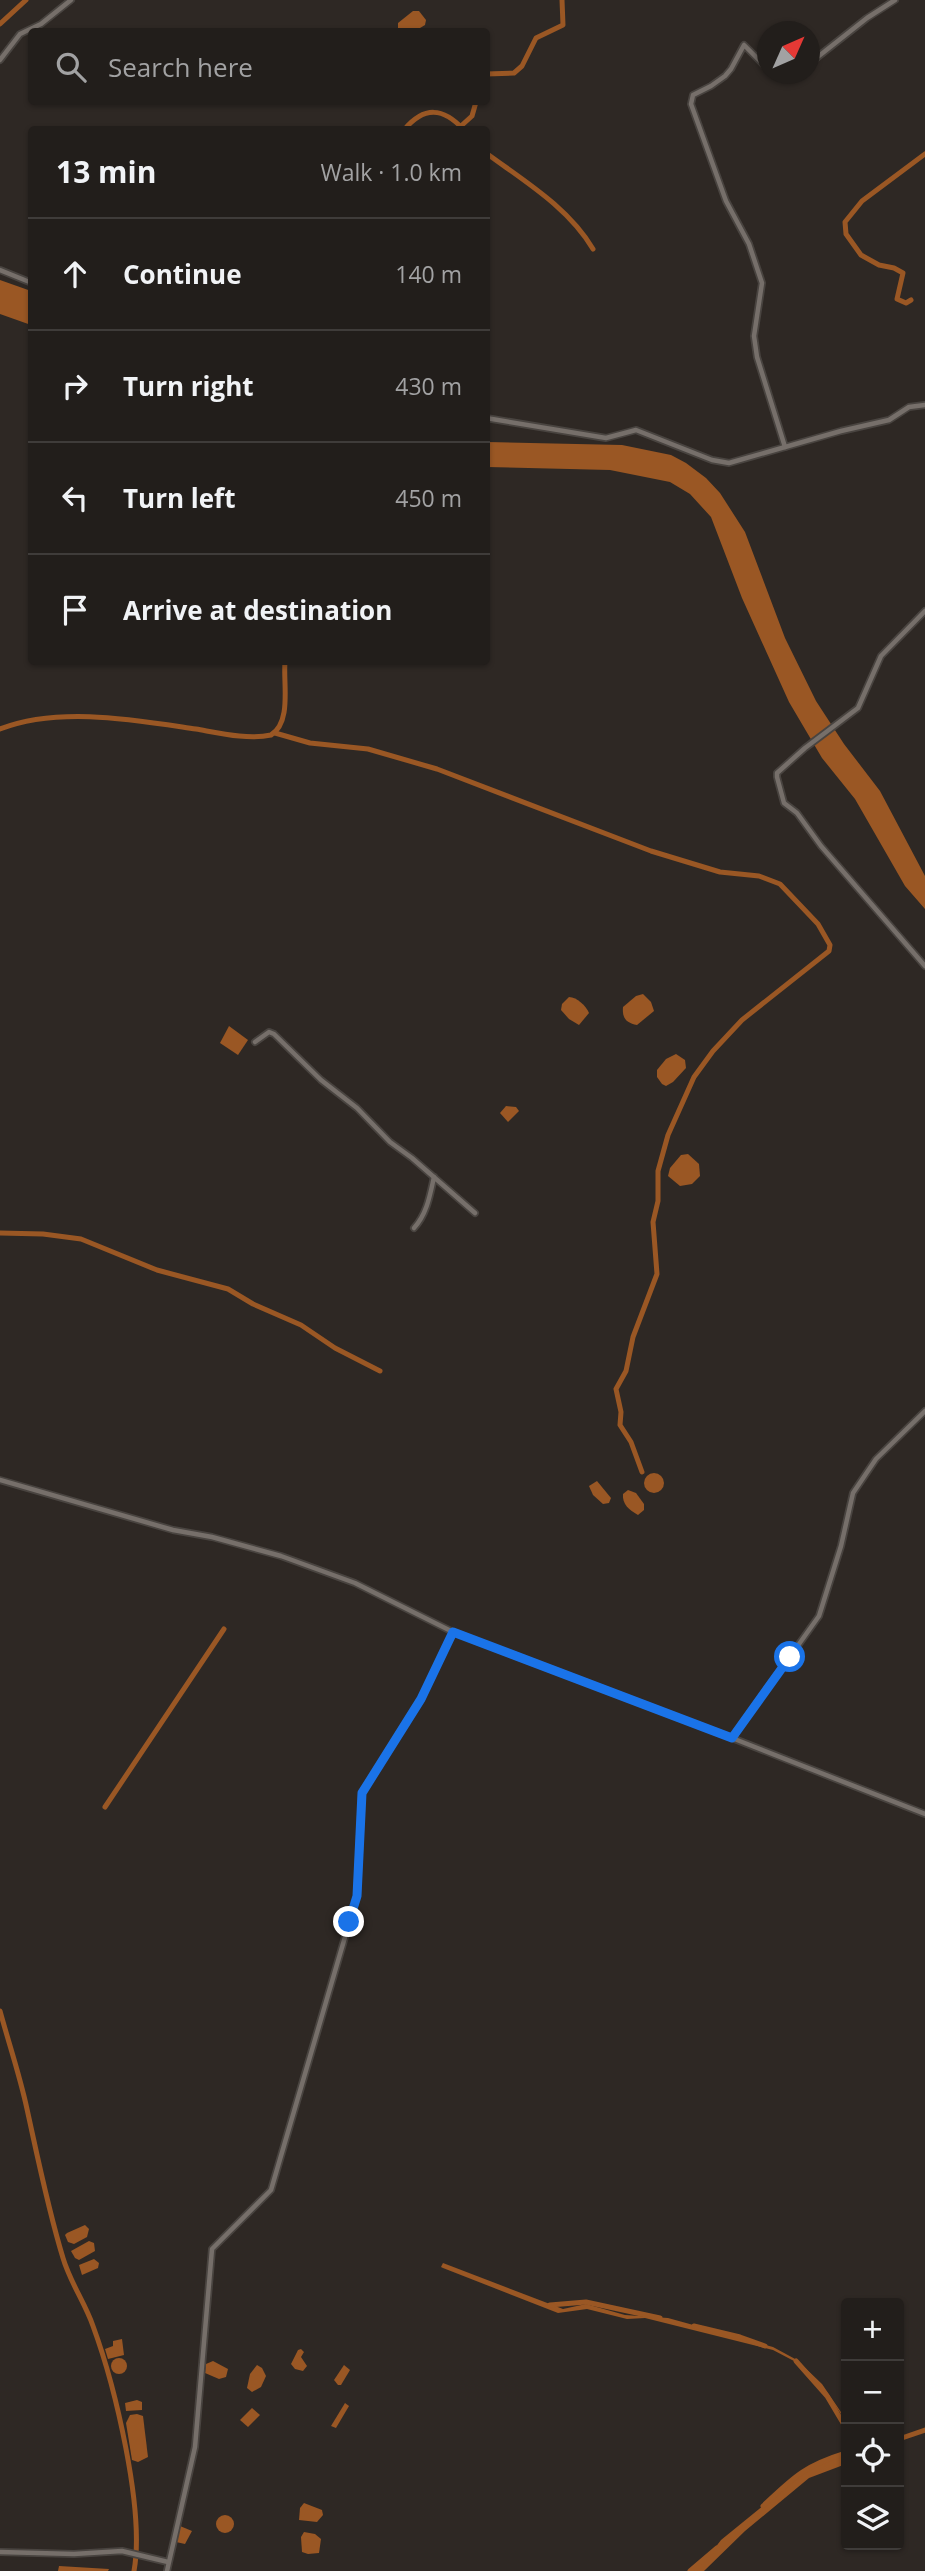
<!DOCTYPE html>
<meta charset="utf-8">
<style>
:root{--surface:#221e1b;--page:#2e2b28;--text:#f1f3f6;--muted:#a2a2a3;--line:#3f3c3a}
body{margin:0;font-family:"Open Sans",sans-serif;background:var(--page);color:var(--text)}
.controls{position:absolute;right:21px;bottom:21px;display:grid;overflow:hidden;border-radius:7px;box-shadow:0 2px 5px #0004}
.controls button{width:63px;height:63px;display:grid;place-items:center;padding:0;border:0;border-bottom:2px solid var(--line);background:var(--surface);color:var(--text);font:35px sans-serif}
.compass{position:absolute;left:757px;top:21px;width:63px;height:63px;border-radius:50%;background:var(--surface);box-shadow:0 2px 5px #0004;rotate:45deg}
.stop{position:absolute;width:21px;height:21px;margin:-16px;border:5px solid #1a73e8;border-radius:50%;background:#fff}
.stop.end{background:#1a73e8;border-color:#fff;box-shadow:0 2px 7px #0008}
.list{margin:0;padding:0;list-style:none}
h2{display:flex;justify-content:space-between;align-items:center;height:91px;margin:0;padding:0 28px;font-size:30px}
h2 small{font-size:23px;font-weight:400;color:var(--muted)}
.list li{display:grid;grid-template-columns:46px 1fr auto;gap:21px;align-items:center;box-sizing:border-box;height:112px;padding:0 28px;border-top:2px solid var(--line)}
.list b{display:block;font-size:26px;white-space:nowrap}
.list em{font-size:23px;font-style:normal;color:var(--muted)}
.icon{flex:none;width:38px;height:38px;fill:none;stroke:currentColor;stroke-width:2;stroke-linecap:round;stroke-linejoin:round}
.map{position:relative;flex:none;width:925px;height:2571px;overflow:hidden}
.search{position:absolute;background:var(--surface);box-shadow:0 2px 5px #0004;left:28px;top:28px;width:462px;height:77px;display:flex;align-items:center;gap:18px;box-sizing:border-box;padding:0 24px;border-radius:7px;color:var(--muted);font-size:26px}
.panel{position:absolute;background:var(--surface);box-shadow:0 2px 5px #0004;left:28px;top:126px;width:462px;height:539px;border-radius:7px}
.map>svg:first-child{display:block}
.water{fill:#9a5724}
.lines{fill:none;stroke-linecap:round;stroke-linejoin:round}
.canal{stroke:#9a5724;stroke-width:5}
.minor-casing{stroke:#494440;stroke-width:8}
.minor{stroke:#766f6a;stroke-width:4.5}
.route{stroke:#1a73e8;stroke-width:9}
</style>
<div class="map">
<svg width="925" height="2571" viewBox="0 0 925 2571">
<rect width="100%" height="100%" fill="#2e2824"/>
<!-- water -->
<g class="water">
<polygon points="413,11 419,11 426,20 425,25 415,31 403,31 398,28 398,23"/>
<polygon points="0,280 31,291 31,325 0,314"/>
<polygon points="487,442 622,445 671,455 686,463 706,478 720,493 745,532 785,638 816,701 844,744 880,791 925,876 925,909 905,886 855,799 822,758 789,702 742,598 711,517 690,494 670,482 610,470 487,467"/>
<path d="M643,994L651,1002L654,1011L637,1025C626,1023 622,1018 623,1007L636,996Z"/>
<path d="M569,997C577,997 586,1006 589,1013L579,1025L569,1019L561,1010L562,1004Z"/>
<polygon points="229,1026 248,1040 238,1055 220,1043"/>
<polygon points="676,1054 685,1060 686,1068 673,1082 666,1086 662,1084 657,1077 657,1070 666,1059"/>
<polygon points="506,1106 516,1107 519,1111 508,1122 500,1113"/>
<polygon points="688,1154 699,1164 700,1176 692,1184 680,1186 668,1176 670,1168 681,1155"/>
<circle cx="654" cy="1483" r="10"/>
<polygon points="597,1481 611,1498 609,1503 603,1504 593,1495 589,1486"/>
<path d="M628,1490L636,1493L644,1504V1510L638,1515C629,1510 622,1504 623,1494Z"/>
<polygon points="85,2225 89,2229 87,2237 74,2244 68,2242 65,2235 67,2233"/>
<polygon points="89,2241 94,2243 95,2251 79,2260 75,2258 71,2251"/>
<polygon points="94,2259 99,2263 98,2268 82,2275 79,2265"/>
<polygon points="443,2263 563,2309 586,2304 625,2315 668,2318 773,2347 797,2360 822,2384 845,2418 846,2435 841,2414 825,2391 794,2361 773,2350 645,2318 627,2319 587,2309 558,2313 443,2268 441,2267"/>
<polygon points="122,2339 124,2355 108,2359 105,2349 113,2346 113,2341"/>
<polygon points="301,2349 304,2352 301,2357 307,2366 303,2371 295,2369 291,2364 298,2350"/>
<circle cx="119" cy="2366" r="8"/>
<polygon points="213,2361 228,2369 226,2377 219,2379 205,2373 206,2364"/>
<polygon points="257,2365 262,2368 266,2376 261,2387 252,2392 247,2388 250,2374"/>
<polygon points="344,2365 350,2370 341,2385 338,2385 334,2380"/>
<polygon points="137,2400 142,2402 142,2410 126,2411 125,2403"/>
<polygon points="345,2403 349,2406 336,2428 331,2426"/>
<polygon points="252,2408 260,2415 248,2427 240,2420"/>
<polygon points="137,2414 143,2416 148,2457 138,2462 132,2460 126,2423 130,2415"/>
<polygon points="846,2454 846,2464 809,2478 745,2531 704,2571 692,2571 708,2557 721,2540 802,2474 821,2463"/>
<polygon points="304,2503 322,2510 323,2515 317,2522 299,2520 300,2508"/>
<circle cx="225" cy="2524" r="9"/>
<polygon points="180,2526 192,2531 185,2544 176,2542"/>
<polygon points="304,2532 315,2534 321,2539 319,2553 308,2554 302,2552 301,2537"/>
<polygon points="59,2566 109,2569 108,2571 58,2571"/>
</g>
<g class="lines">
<!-- canal -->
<g class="canal">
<polyline points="0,24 26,0"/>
<polyline points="486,74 514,73 522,66 536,38 563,25 562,0"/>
<polyline points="461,126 472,116 476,102"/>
<path d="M404,130C424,106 443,107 464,130"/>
<path d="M486,153C524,181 568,207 593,249"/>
<polyline points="911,300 906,303 897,299 903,273 894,268 879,265 861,255 846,234 845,222 862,201 925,154"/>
<path d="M0,729C59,706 135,720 196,729C219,733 248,740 271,735C292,722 283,683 285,662"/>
<polyline points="275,733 310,743 368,749 437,769 651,851 720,872 759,876 780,884 818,924 830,945 829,951 742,1020 713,1051 694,1077 668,1135 658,1171 658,1201 653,1222 657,1274 633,1337 626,1371 616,1389 621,1412 620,1425 631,1442 642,1472"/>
<polyline points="0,1233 43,1234 81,1239 157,1270 228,1289 253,1304 301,1325 335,1348 380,1371"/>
<polyline points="105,1807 224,1629"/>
<path d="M0,2011C9,2044 20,2076 27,2109C38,2159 48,2209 63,2258C70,2282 85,2303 93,2326C115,2386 145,2510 134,2571"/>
<polyline points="550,2305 586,2302 660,2318"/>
<polyline points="694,2326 740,2337 765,2346"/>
<polyline points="796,2361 827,2396 846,2428"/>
<polyline points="899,2439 925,2430"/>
<path d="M763,2506C794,2477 804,2466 846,2453"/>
<polyline points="690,2571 717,2548"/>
</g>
<!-- minor casing -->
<g class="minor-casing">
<g id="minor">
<polyline points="0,60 20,34 41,24 71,0"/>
<polyline points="810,63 867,18 895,0"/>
<polyline points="768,69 744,45 731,69 725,76 711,86 693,95 691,104 726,201 749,244 762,283 754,336 757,357 785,447"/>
<polyline points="779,74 796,74"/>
<polyline points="0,270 32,283"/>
<polyline points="486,418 606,438 636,430 712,460 729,463 841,431 889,420 909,407 925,405"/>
<polyline points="925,611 881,656 858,708 805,748 777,773 777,777 784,803 797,813 821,846 925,966"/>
<polyline points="255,1042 269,1032 274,1034 321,1080 357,1108 390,1142 412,1158 475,1213"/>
<path d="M414,1228C427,1214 430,1195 434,1177"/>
<polyline points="0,1480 173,1530 212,1537 281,1556 355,1583 453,1632 732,1738 819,1616 841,1546 853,1493 876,1459 925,1411"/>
<polyline points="732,1738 925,1814"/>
<polyline points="0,2552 74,2554 122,2551 168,2562"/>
<polyline points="167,2571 195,2447 212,2249 271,2190 357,1896 362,1793 421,1699 453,1632"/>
</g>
</g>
<!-- minor -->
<use href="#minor" class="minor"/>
</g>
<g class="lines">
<!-- route -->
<polyline class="route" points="349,1922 357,1896 362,1793 421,1699 453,1632 732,1738 790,1657"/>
</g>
</svg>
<div class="controls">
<button>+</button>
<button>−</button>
<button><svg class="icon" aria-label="locate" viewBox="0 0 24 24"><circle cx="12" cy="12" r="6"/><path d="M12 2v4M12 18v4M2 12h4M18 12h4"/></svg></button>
<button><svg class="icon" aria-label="layers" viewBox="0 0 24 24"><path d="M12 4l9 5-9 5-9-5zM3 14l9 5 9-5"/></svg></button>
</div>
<svg class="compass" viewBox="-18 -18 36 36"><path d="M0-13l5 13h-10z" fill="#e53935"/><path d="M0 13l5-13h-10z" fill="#a2a2a3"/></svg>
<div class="stop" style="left:790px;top:1657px"></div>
<div class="stop end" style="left:349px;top:1922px"></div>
<div class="search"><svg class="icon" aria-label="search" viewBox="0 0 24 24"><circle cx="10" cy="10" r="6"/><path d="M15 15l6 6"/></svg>Search here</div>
<section class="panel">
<h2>13 min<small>Walk · 1.0 km</small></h2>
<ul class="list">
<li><svg class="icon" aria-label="ahead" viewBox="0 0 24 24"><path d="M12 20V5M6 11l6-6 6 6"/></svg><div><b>Continue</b></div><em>140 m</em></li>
<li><svg class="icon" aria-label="right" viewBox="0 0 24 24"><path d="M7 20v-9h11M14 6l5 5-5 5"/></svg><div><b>Turn right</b></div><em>430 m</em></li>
<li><svg class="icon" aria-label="left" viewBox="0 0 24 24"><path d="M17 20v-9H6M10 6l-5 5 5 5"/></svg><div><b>Turn left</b></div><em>450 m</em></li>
<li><svg class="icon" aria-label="arrive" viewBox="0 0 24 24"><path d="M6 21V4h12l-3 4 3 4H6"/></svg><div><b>Arrive at destination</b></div></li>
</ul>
</section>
</div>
